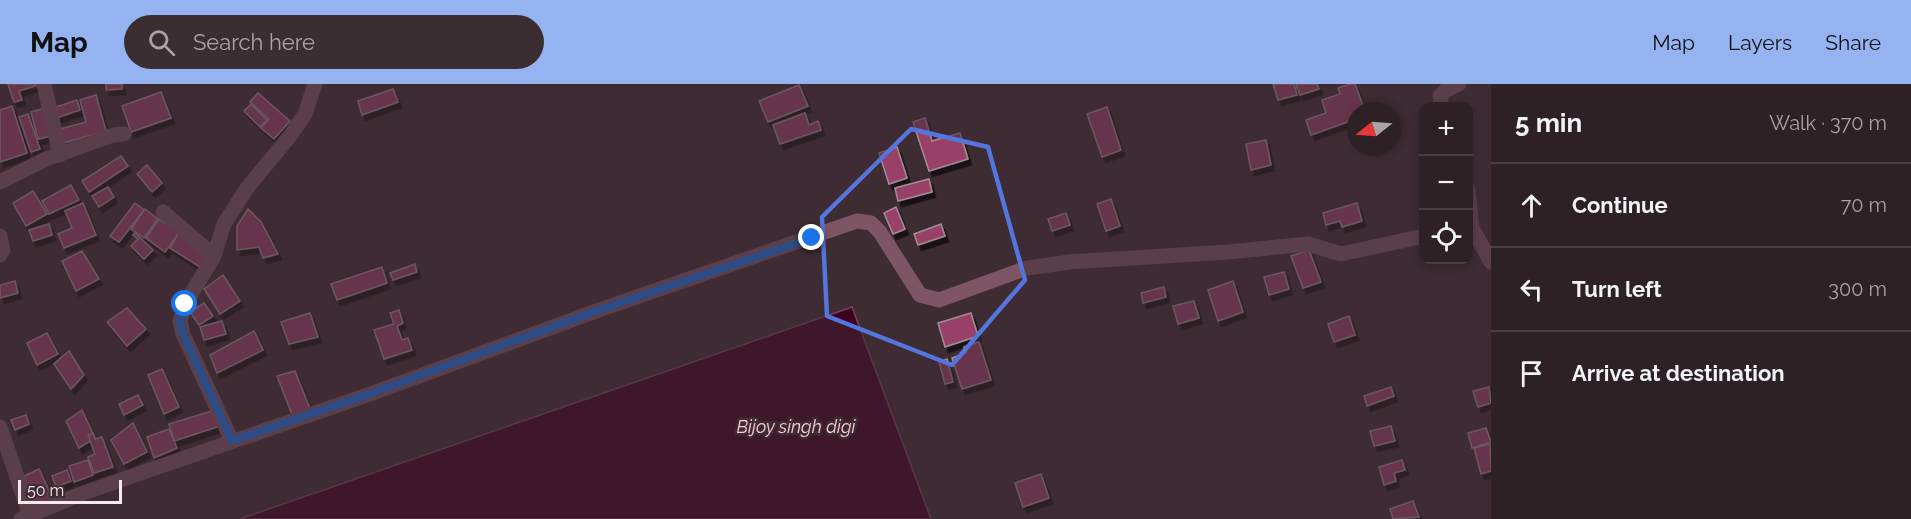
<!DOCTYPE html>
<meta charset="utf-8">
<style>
:root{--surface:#2e2126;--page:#3a2e32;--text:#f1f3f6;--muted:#a7a3a7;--line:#493e43;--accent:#95b2f1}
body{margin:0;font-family:Raleway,sans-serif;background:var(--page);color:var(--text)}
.controls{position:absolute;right:18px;top:18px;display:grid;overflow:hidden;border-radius:12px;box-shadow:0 3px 9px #0003}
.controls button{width:54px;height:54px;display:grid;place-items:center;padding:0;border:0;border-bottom:2px solid var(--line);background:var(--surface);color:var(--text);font:30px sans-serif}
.compass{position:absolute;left:1347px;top:18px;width:54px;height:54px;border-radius:50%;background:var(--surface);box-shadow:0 3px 9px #0003;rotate:253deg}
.scale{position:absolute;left:18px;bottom:15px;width:104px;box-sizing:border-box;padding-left:6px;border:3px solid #f6e9ed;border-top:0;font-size:16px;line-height:21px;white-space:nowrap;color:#f6e9ed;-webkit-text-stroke:4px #3e2c33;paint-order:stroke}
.stop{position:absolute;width:18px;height:18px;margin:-14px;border:4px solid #1a73e8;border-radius:50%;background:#fff}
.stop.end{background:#1a73e8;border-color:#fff;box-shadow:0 2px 6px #0008}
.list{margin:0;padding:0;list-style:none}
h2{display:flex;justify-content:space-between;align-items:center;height:78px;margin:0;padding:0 24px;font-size:26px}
h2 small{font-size:20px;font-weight:400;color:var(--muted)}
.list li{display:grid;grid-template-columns:39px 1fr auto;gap:18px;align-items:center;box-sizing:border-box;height:84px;padding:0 24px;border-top:2px solid var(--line)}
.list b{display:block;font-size:22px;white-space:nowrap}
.list em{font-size:20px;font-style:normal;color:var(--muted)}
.icon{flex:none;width:33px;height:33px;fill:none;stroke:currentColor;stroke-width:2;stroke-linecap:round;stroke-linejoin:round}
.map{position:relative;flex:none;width:1491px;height:435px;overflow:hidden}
header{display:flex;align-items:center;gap:36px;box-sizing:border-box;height:84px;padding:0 30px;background:var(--accent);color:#111}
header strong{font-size:28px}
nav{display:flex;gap:33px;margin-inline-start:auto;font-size:21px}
.search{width:420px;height:54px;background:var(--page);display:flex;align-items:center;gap:15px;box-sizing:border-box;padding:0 21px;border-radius:33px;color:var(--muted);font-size:22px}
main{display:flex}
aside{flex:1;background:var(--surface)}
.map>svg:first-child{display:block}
.water{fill:#3e0020;stroke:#75465e;stroke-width:1.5}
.building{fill:#994168;stroke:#a28c94;stroke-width:1.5;filter:url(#shadow)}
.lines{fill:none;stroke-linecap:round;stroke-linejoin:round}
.minor{stroke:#7d5564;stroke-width:15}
.route{stroke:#1a73e8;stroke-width:8}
.marked{fill:none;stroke:#5375dd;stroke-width:4.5;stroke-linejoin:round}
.labels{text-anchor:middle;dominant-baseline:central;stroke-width:5;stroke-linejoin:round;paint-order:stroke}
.water-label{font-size:18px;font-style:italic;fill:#fecbdd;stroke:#3e2c33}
</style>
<header>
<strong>Map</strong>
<div class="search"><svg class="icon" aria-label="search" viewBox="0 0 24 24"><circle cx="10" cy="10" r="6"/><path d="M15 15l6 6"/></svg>Search here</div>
<nav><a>Map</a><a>Layers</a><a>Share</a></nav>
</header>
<main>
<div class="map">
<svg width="1491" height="435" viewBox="0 0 1491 435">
<defs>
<filter id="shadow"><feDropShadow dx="3.5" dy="5.5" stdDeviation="0" flood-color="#0009"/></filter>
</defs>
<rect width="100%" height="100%" fill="#3e2c33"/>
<!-- water -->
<polygon class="water" points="852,223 931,435 240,435"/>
<!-- building -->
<g class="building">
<polygon points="8,0 38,0 38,1 19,7 22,16 14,18"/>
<polygon points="106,0 122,0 122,5 106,6"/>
<polygon points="1273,0 1294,0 1297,11 1278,16"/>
<polygon points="1296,0 1317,0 1319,5 1300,11"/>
<polygon points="1350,0 1355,0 1365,27 1356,27 1356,35 1311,51 1306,36 1326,29 1322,16 1340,10 1338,4"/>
<polygon points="799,1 808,22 768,38 759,17"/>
<polygon points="393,5 398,18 362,31 358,17"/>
<polygon points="161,8 171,34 131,48 122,22"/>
<polygon points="258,9 290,37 274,55 261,44 269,35 250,18"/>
<polygon points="96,11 106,47 63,59 60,45 86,38 80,16"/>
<polygon points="77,16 80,26 56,34 53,24"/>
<polygon points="251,20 267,36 260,43 244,27"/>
<polygon points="12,22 27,69 0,78 0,26"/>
<polygon points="1107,23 1121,66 1102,73 1087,30"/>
<polygon points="45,24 52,52 38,55 31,28"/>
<polygon points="805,29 809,41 818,37 821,46 780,60 773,41"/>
<polygon points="28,30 40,65 31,68 19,33"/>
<polygon points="925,34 932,57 960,49 968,75 929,87 913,38"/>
<polygon points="1266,56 1271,81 1251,86 1246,60"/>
<polygon points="897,63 907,94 889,100 879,69"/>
<polygon points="121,72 128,82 89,108 82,97"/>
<polygon points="147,81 162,99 152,108 137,90"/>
<polygon points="929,95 932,108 898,117 895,104"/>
<polygon points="71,101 79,116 49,130 42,117"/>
<polygon points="108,103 114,113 99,123 92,112"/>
<polygon points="33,107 47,130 26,142 13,119"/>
<polygon points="1111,115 1120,142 1106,147 1097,120"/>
<polygon points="83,119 96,151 64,164 58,150 72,144 65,127"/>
<polygon points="135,119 144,126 119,158 110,152"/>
<polygon points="1357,119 1362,137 1342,143 1340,137 1326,141 1323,129"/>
<polygon points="896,123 905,145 893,150 884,129"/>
<polygon points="145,125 158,135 144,154 131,145"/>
<polygon points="248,125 261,138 278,170 263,174 259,163 237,166 237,142"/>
<polygon points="1066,129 1070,141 1052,147 1048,135"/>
<polygon points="159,135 179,149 165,168 146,154"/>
<polygon points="49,140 52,151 33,157 29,146"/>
<polygon points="941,140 945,152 918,161 914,150"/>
<polygon points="135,149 153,166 144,175 131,162 138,155 133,151"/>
<polygon points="178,150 208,169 200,183 170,164"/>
<polygon points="1309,166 1321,198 1303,204 1291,172"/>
<polygon points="82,167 99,195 76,207 62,177"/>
<polygon points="415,180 417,188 393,196 390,189"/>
<polygon points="382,183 387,199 337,216 331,200"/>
<polygon points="1284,188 1289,205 1269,211 1264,193"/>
<polygon points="223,191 240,217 220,230 204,205"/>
<polygon points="15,197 18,209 0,214 0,201"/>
<polygon points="1233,197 1243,228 1218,237 1208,206"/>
<polygon points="1164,203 1166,213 1143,219 1141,209"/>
<polygon points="1194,217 1199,234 1178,240 1173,222"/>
<polygon points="204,219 213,232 199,241 190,228"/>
<polygon points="127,224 146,245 127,262 107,238"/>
<polygon points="399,226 403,239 397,242 402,256 408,254 412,266 384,275 374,246 394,240 390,229"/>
<polygon points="310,229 318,253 289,260 281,238"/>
<polygon points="971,229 978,252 945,263 938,239"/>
<polygon points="1349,232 1355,251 1334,258 1328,240"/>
<polygon points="222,237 226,250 204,256 200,243"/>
<polygon points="254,247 263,266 217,289 210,271"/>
<polygon points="47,249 58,270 37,281 27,259"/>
<polygon points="979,258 991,296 962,305 952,274 966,269 964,263"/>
<polygon points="69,267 84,291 71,305 54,280"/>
<polygon points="947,275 953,298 945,300 939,278"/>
<polygon points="162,285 179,323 164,330 148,291"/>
<polygon points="295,287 311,327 293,333 277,292"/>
<polygon points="1391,303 1394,312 1367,322 1364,312"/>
<polygon points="1489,303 1491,319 1478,323 1473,307"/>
<polygon points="138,311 143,321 124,331 119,320"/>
<polygon points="82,326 95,354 79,364 66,337"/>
<polygon points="215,326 220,342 174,357 169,340"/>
<polygon points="26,331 29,340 15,346 11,336"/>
<polygon points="133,339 147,368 124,380 111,356"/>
<polygon points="1391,342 1395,357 1374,362 1370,347"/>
<polygon points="1486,344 1491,358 1472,364 1468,349"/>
<polygon points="169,345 177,364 154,374 147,353"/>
<polygon points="93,349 95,355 102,353 113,383 94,389 88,373 95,370 88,351"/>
<polygon points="1490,360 1491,387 1481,390 1474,364"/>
<polygon points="88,376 93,391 74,398 69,382"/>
<polygon points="1402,376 1405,386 1394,389 1396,397 1384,401 1379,383"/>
<polygon points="39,385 54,417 35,425 24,392"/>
<polygon points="67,386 71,397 56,403 52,392"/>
<polygon points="1041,390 1049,414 1023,423 1015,399"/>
<polygon points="1413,417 1419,433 1393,435 1390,425"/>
</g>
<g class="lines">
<!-- minor -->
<g class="minor">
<polyline points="44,0 60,71"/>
<polyline points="1442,22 1440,12 1446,6 1459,0"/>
<polyline points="0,98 46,75 113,51 124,50"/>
<polyline points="1468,105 1472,144 1491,178"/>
<polyline points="163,128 214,172"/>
<polyline points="0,152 3,166 0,171"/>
<polyline points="0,343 30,431"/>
<polyline points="232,357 183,250 180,237 185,220 214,172 224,140 247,104 290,52 305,30 315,0"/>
<polyline points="21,435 86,408 373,309 599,226 857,137 871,139 880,148 920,211 939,216 1027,184 1070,178 1228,168 1308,160 1341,170 1424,152"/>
</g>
</g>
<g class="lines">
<!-- route -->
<polyline class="route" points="185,220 180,237 183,250 232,357 372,309 599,226 812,154"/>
</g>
<!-- marked area -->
<path d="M0 0H1491V435H0ZM911,45L988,63L1025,196L952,281L827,232L822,133Z" fill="#3e2c33" fill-opacity=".55" fill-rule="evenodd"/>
<path class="marked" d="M911,45L988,63L1025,196L952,281L827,232L822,133Z"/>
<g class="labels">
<!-- water labels -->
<g class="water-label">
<text x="796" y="342">Bijoy singh digi</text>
</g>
</g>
</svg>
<div class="controls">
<button>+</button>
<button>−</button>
<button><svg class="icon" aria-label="locate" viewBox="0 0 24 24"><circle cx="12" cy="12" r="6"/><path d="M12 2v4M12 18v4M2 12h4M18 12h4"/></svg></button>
</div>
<svg class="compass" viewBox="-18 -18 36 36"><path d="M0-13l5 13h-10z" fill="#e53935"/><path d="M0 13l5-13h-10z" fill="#a7a3a7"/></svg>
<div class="scale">50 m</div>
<div class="stop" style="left:185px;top:220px"></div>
<div class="stop end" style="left:812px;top:154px"></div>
</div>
<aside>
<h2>5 min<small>Walk · 370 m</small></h2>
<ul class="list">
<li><svg class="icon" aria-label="ahead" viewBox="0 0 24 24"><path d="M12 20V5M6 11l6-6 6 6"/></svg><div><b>Continue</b></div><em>70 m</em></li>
<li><svg class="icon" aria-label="left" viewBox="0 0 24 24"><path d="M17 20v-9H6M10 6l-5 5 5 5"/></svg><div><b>Turn left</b></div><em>300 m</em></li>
<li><svg class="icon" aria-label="arrive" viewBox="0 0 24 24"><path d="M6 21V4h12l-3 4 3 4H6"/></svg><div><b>Arrive at destination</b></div></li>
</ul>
</aside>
</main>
